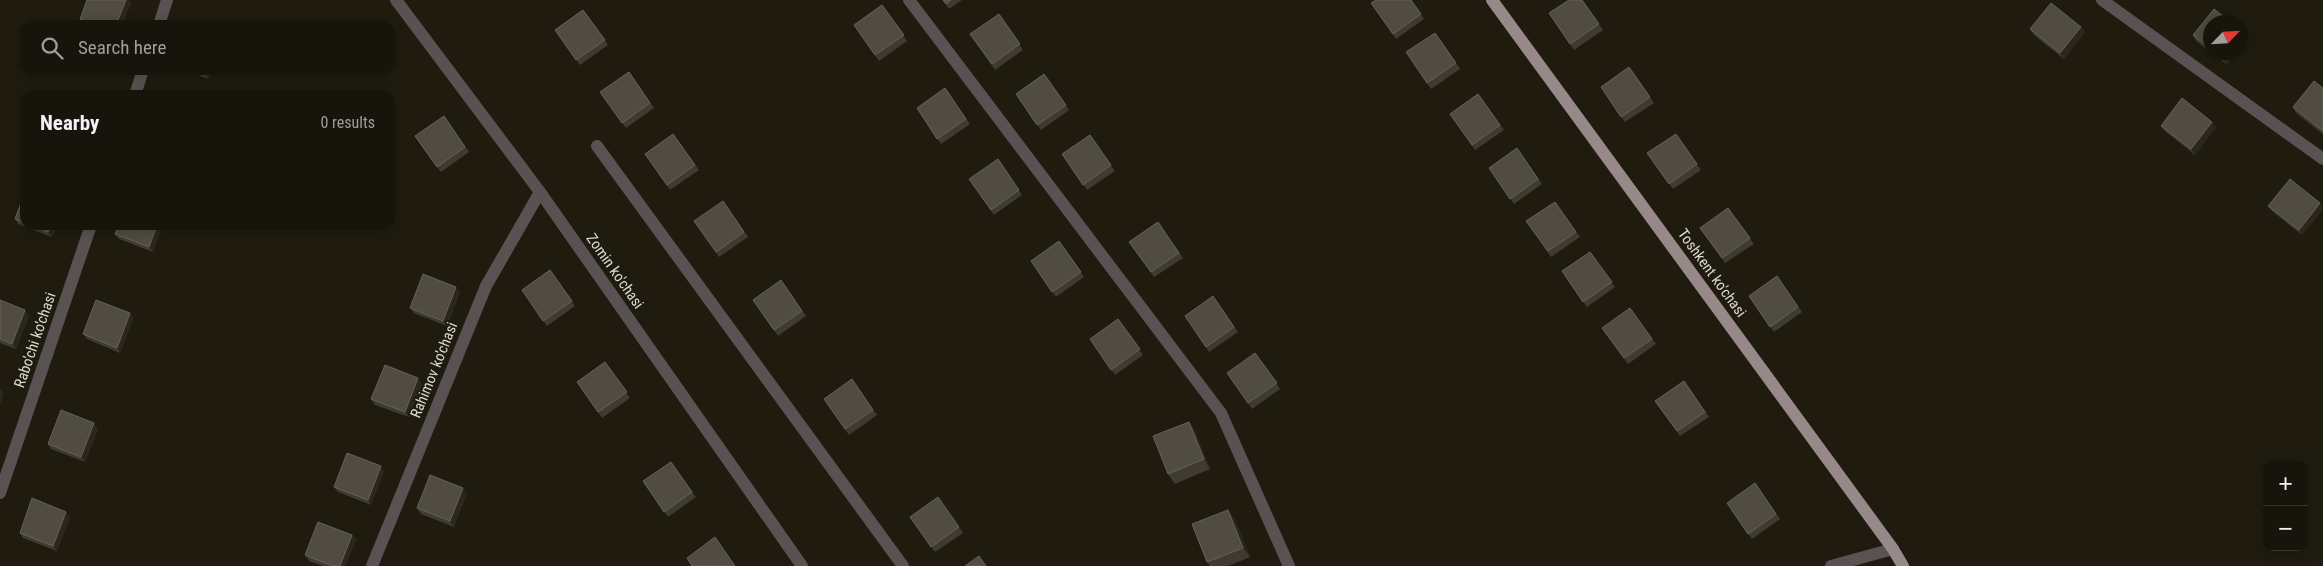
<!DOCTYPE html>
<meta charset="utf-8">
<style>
:root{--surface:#17140b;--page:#242119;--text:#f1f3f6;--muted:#9e9e9d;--line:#36332c}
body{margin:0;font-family:"Roboto Condensed",sans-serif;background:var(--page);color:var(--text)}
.controls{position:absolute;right:15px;bottom:15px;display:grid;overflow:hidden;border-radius:10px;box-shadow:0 2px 12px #0003}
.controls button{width:45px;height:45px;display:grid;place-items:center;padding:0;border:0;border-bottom:1px solid var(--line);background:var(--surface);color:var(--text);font:25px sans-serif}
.compass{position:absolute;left:2203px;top:15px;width:45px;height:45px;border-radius:50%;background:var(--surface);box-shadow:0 2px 12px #0003;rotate:65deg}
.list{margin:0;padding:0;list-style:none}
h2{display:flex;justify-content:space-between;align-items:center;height:65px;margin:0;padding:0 20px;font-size:21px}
h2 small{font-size:16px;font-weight:400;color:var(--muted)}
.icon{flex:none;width:28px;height:28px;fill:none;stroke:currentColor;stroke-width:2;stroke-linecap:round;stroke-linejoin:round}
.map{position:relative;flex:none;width:2323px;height:566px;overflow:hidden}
.search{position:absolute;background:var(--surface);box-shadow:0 2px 12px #0003;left:20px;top:20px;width:375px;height:55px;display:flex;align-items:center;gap:12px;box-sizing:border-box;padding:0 18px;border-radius:15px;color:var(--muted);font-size:19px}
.panel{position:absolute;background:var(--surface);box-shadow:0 2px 12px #0003;left:20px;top:90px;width:375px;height:140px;border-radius:15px}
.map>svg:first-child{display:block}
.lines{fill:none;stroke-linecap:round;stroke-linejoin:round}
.minor{stroke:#595252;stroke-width:12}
.major{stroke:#97898a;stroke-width:12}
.wall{fill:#3f3b2f}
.shaded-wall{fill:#2b271b}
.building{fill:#504c41;stroke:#666258}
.labels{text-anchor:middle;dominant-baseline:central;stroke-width:4;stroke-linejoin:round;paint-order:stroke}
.street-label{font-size:15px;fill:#dcd9d2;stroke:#1f1b0f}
</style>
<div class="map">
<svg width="2323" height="566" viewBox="0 0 2323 566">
<rect width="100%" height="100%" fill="#1f1b0f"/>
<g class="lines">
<!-- minor -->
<g class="minor">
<polyline points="396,0 540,192 802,566"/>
<polyline points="909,0 1221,413 1289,566"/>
<polyline points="2102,0 2323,159"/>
<polyline points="159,25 167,0"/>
<polyline points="135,95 143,70"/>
<polyline points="597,146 903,566"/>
<polyline points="0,493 91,225"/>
<polyline points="372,566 486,286 540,192"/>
<polyline points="1831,566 1893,549"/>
</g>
<!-- major -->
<polyline class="major" points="1492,0 1893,549 1903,566"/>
</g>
<!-- wall -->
<g class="wall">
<polygon points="943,0 962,0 949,9"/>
<polygon points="1411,0 1424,19 1396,39 1371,3"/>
<polygon points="1582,0 1603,30 1574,50 1549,13"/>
<polygon points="131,3 122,25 87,25 84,24 80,19"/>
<polygon points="882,5 907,41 879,61 854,25"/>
<polygon points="583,10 608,45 580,65 555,30"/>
<polygon points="999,14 1023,50 995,70 970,34"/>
<polygon points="2210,22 2210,52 2196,41 2193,35"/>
<polygon points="2030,29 2085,32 2064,59 2034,35"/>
<polygon points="1435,33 1460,69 1431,89 1406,52"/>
<polygon points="2212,52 2236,52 2227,65"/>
<polygon points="1629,67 1654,103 1625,122 1601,87"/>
<polygon points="187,70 212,70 208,79"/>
<polygon points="629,72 654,108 626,128 600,92"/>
<polygon points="1044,74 1069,110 1041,130 1016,94"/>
<polygon points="945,88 970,124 941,144 917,108"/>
<polygon points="2323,88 2323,134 2296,113 2293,107"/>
<polygon points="1478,94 1504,130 1475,150 1450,114"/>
<polygon points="444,116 469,152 441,172 415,136"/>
<polygon points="2212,122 2216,127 2195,155 2165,131 2161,126"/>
<polygon points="673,134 699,170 670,190 645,154"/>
<polygon points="1676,134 1701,170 1673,189 1647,153"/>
<polygon points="1090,135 1115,171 1087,190 1062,154"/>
<polygon points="1517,148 1542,184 1514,204 1489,168"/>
<polygon points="998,159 1022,195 994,215 969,179"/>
<polygon points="25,192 25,225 57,225 52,237 18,224 15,219"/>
<polygon points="723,201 748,237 719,257 694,221"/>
<polygon points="1555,202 1580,237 1551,257 1526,221"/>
<polygon points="2320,203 2323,207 2323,209 2302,235 2272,211 2268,206"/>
<polygon points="1728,208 1754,244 1725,263 1700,228"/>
<polygon points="1158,222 1183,258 1154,277 1129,242"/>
<polygon points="163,225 153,252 119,239 115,234"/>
<polygon points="1059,241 1084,277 1056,297 1031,261"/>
<polygon points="1590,252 1615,287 1587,307 1562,271"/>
<polygon points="550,270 575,306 547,326 522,290"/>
<polygon points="1777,276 1802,312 1774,332 1749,296"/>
<polygon points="781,280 806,316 778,336 753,300"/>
<polygon points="460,292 447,326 414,313 410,308"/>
<polygon points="1213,296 1238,332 1209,352 1185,316"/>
<polygon points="0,300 29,316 16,349 0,343"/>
<polygon points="1630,308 1656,344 1628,364 1602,328"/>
<polygon points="130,313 133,319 120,353 87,339 83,334"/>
<polygon points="1118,319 1143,355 1115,375 1090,339"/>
<polygon points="1255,353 1280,389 1252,409 1227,373"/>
<polygon points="605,362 630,398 602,418 577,382"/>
<polygon points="852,379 877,415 849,435 824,399"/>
<polygon points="1684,381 1709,417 1680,436 1655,401"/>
<polygon points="422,384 409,417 375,405 371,399"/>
<polygon points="1189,422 1195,431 1210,469 1175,484 1168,474"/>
<polygon points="98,429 85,462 51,449 48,444"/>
<polygon points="671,462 696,497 668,517 643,481"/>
<polygon points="384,471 371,505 338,492 334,487"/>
<polygon points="1755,483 1780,519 1752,539 1727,503"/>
<polygon points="467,493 454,527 421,514 417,508"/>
<polygon points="938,497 963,533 935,552 910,517"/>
<polygon points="1228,510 1235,520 1250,557 1228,566 1210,566 1207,562"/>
<polygon points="70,517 57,551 23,538 20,533"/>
<polygon points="352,535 356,540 345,566 323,566 309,561 305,555"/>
</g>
<!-- shaded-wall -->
<g class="shaded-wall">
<polygon points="126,0 129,0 131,3 122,25 116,25"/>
<polygon points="2081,27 2085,32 2064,59 2060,53"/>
<polygon points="2244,32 2248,38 2240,47 2240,37"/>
<polygon points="2228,52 2236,52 2227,65 2223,59"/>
<polygon points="206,70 212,70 208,79 205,73"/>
<polygon points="2212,122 2216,127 2195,155 2191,149"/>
<polygon points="2320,203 2323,207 2323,209 2302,235 2299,230"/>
<polygon points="51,225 57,225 52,237 48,232"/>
<polygon points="157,225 163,225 153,252 149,247"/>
<polygon points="456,287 460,292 447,326 443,321"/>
<polygon points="25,310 29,316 16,349 12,344"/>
<polygon points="130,313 133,319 120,353 117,348"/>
<polygon points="418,378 422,384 409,417 405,412"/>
<polygon points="1,388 4,393 0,405 0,390"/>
<polygon points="1189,422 1195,431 1210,469 1204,459"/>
<polygon points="94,423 98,429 85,462 81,457"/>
<polygon points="381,466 384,471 371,505 368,500"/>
<polygon points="463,488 467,493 454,527 450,521"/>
<polygon points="1228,510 1235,520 1250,557 1243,548"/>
<polygon points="66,512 70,517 57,551 53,546"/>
<polygon points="352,535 356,540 345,566 340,566"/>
</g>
<!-- building -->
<g class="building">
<polygon points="87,0 126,0 116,25 97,25 80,19"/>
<polygon points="943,0 951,0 946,4"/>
<polygon points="1376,0 1411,0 1421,14 1393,34 1371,3"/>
<polygon points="1569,0 1582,0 1599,24 1570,44 1549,13"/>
<polygon points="2051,3 2081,27 2060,53 2030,29"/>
<polygon points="882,5 904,35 875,55 854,25"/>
<polygon points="2214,9 2231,22 2210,22 2210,49 2193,35"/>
<polygon points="583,10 605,40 576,60 555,30"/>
<polygon points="999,14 1020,44 992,64 970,34"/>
<polygon points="2240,30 2244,32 2240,37"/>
<polygon points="1435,33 1456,63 1427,83 1406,52"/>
<polygon points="2214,52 2228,52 2223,59"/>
<polygon points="1629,67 1650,97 1621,117 1601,87"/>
<polygon points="197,70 206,70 205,73"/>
<polygon points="629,72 650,103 622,123 600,92"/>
<polygon points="1044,74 1066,105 1037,125 1016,94"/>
<polygon points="2314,81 2323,88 2323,131 2293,107"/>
<polygon points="945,88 966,119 937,139 917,108"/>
<polygon points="1478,94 1500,125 1472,145 1450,114"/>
<polygon points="2182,98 2212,122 2191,149 2161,126"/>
<polygon points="444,116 465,147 437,167 415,136"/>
<polygon points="673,134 695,165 667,185 645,154"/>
<polygon points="1676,134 1697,164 1669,184 1647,153"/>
<polygon points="1090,135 1111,165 1083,185 1062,154"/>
<polygon points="1517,148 1538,179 1510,199 1489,168"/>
<polygon points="998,159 1019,190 991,210 969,179"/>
<polygon points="2290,179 2320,203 2299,230 2268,206"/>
<polygon points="25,192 25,223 15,219"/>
<polygon points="723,201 744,232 716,252 694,221"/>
<polygon points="1555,202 1576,232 1548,251 1526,221"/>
<polygon points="1728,208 1750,238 1722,258 1700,228"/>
<polygon points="1158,222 1179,253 1151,272 1129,242"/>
<polygon points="30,225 51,225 48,232"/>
<polygon points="119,225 157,225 149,247 115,234"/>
<polygon points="1059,241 1081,272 1052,292 1031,261"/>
<polygon points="1590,252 1612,282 1583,302 1562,271"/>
<polygon points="550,270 572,301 543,321 522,290"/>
<polygon points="423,274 456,287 443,321 410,308"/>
<polygon points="1777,276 1798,307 1770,327 1749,296"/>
<polygon points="781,280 802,311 774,330 753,300"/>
<polygon points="1213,296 1234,327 1206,347 1185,316"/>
<polygon points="0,300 25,310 12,344 0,339"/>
<polygon points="96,300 130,313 117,348 83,334"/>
<polygon points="1630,308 1652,339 1624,358 1602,328"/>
<polygon points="1118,319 1140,349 1111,370 1090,339"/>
<polygon points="1255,353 1277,383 1248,403 1227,373"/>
<polygon points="605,362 627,392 598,412 577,382"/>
<polygon points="385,365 418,378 405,412 371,399"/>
<polygon points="852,379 873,410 845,429 824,399"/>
<polygon points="1684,381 1705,412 1677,431 1655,401"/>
<polygon points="61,410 94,423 81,457 48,444"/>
<polygon points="1189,422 1204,459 1168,474 1153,436"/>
<polygon points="347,453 381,466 368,500 334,487"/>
<polygon points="671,462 692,492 664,512 643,481"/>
<polygon points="430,475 463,488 450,521 417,508"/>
<polygon points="1755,483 1776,514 1748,534 1727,503"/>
<polygon points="938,497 959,527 931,547 910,517"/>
<polygon points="32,498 66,512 53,546 20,533"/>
<polygon points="1228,510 1243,548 1207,562 1192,524"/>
<polygon points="318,522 352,535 340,566 333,566 305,555"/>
<polygon points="715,537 735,566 692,566 687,558"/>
<polygon points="979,556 986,566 965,566"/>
</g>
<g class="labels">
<!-- street labels -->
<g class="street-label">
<text transform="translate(615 271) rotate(55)">Zomin ko'chasi</text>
<text transform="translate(1712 273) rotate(54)">Toshkent ko'chasi</text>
<text transform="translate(35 340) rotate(-71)">Rabo'chi ko'chasi</text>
<text transform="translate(434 370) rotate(-68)">Rahimov ko'chasi</text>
</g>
</g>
</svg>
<div class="controls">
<button>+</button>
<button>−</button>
</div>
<svg class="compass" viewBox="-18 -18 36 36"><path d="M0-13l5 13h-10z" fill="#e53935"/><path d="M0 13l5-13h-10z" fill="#9e9e9d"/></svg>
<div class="search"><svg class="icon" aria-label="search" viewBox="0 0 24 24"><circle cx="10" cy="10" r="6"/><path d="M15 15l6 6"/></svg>Search here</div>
<section class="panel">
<h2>Nearby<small>0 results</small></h2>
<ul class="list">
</ul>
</section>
</div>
